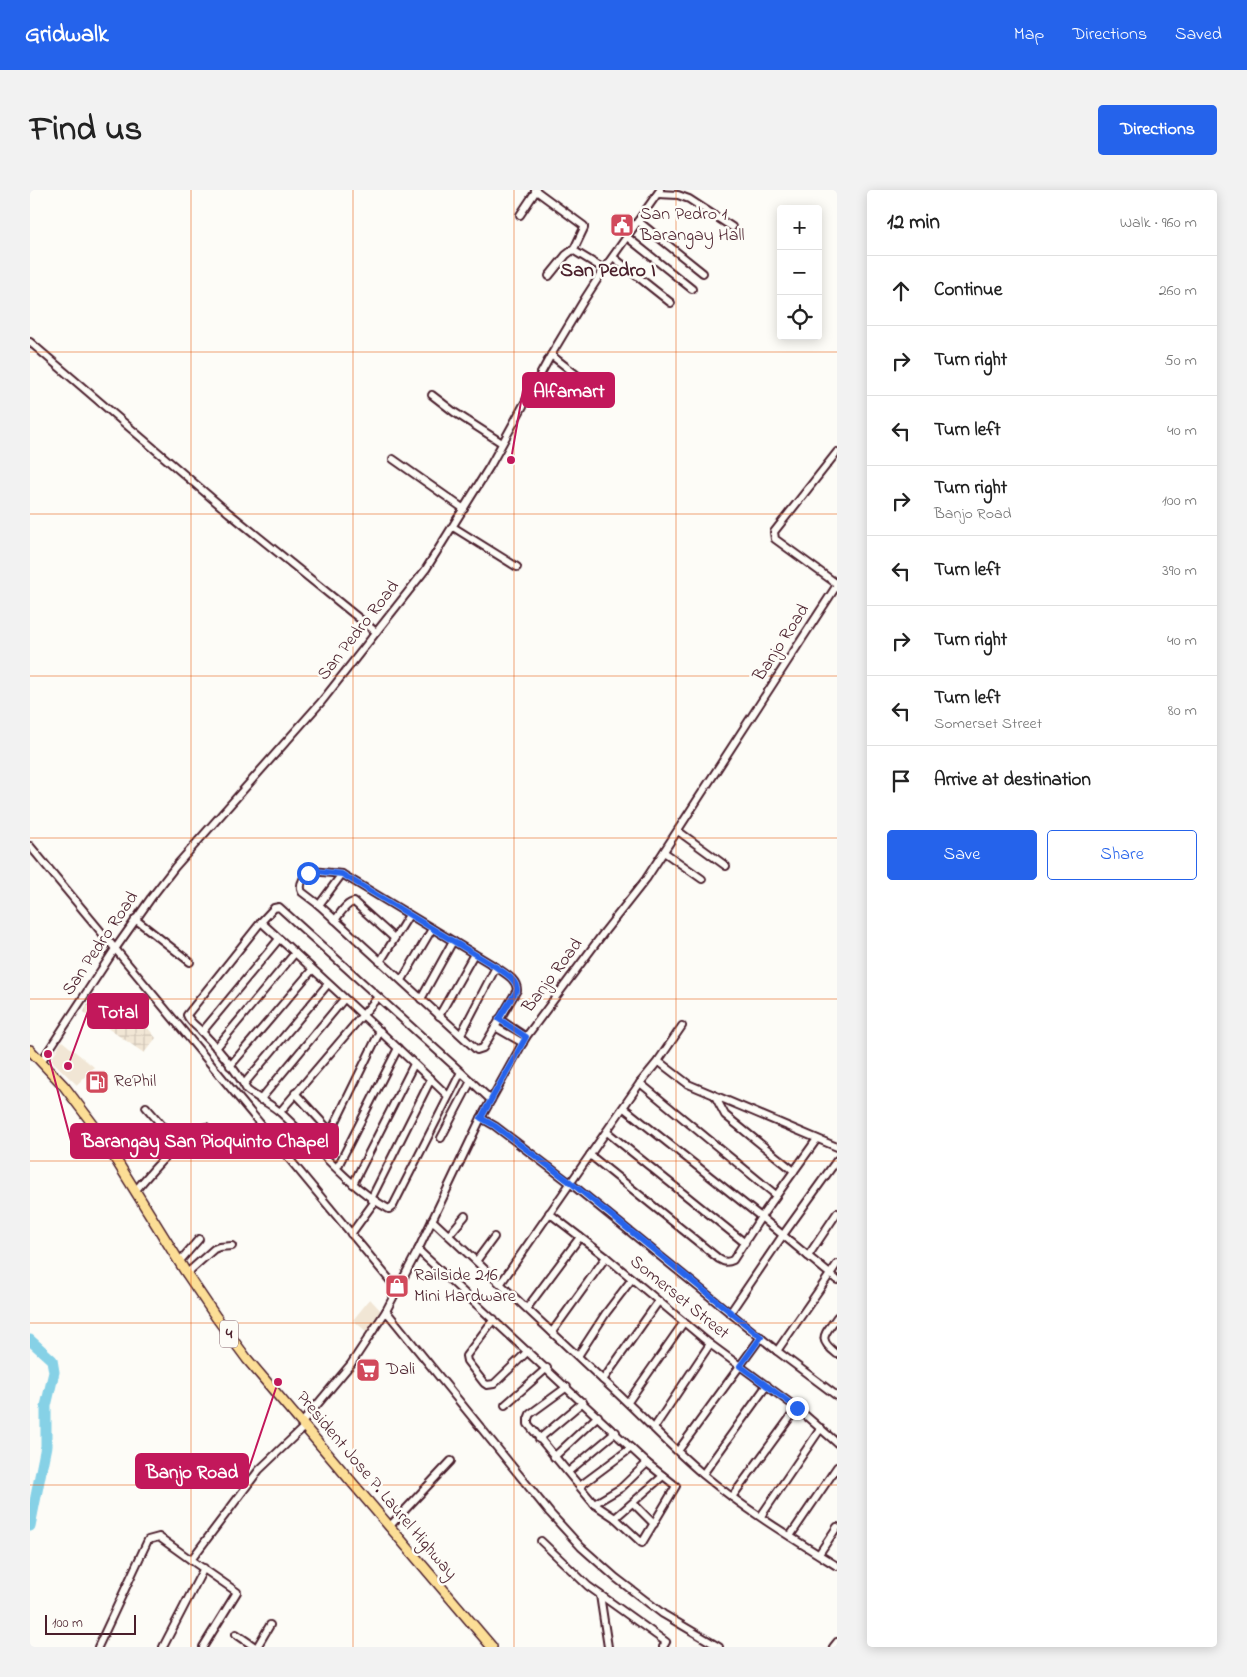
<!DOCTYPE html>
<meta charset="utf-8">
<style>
:root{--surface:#fff;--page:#f2f2f2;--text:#222;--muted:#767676;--line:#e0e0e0;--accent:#2563eb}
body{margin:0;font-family:"Indie Flower",sans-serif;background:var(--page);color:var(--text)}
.controls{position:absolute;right:15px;top:15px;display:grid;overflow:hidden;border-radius:5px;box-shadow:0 2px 12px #0003}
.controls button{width:45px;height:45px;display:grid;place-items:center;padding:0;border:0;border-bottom:1px solid var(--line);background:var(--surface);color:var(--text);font:25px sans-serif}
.scale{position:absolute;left:15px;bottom:12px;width:91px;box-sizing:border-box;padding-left:5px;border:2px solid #4a1f2b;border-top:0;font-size:14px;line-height:18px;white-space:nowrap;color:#4a1f2b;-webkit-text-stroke:4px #fdfcf7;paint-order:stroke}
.stop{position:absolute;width:15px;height:15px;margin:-11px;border:4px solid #2563eb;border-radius:50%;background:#fff}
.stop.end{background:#2563eb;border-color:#fff;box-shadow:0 1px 5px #0008}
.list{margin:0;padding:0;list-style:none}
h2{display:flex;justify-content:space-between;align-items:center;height:65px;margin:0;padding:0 20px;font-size:21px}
h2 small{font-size:16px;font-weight:400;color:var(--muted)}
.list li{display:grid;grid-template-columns:32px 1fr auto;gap:15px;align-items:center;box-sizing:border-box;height:70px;padding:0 20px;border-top:1px solid var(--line)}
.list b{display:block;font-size:19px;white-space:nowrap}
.list p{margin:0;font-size:16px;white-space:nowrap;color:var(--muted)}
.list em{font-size:16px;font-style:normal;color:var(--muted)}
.actions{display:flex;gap:10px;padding:15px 20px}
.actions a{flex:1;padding:11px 0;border:1px solid var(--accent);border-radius:5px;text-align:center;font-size:18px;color:var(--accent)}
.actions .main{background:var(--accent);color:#fff}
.icon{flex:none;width:28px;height:28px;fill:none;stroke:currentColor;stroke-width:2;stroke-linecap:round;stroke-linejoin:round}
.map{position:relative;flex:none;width:807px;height:1457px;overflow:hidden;border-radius:5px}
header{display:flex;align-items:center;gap:30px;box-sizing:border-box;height:70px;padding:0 25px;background:var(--accent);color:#fff}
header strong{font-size:24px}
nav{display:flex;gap:28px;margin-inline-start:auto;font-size:18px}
.intro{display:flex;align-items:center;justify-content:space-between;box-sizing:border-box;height:120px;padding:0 30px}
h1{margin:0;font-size:35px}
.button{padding:12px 22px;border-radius:5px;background:var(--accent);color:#fff;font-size:18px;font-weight:700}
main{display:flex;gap:30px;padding:0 30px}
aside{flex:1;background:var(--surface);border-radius:5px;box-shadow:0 2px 12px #0003}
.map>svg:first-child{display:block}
.built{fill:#f1e6d5}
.industrial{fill:url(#industrial-grid)}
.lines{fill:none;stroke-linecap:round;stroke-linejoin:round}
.river{stroke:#86d1e6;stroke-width:11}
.minor-casing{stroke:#4a1f2b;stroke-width:10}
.highway-casing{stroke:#4a1f2b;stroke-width:12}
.minor{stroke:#fdfcf7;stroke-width:6}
.highway{stroke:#fcde96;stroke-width:9}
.route{stroke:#2563eb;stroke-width:6}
.grid{fill:none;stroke:#e8590c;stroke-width:1;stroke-opacity:0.55}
.labels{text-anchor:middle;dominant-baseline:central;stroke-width:5;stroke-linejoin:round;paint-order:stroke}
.shield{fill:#fdfcf7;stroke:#806168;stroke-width:1}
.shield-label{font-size:16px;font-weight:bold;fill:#4a1f2b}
.poi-label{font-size:18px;fill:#4a1f2b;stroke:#fdfcf7;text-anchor:start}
.street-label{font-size:18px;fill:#4a1f2b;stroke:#fdfcf7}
.quarter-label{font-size:20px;font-weight:bold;fill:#4a1f2b;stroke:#fdfcf7}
.leader{fill:none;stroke:#c2185b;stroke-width:2}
.callout-dot{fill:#c2185b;stroke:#fdfcf7;stroke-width:2}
.callout{fill:#c2185b;stroke:#c2185b;stroke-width:2}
.callout-label{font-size:19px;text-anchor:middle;font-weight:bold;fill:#fff}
</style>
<header>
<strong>Gridwalk</strong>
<nav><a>Map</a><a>Directions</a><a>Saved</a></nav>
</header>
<div class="intro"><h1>Find us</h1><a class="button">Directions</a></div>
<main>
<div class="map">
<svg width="807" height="1457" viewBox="0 0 807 1457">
<defs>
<pattern id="industrial-grid" width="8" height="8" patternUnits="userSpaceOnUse" patternTransform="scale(1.25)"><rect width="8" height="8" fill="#f1e6d5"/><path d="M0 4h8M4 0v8" fill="none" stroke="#d0c5b7"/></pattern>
</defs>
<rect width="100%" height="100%" fill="#fdfcf7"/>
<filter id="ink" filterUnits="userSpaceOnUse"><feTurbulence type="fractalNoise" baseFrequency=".02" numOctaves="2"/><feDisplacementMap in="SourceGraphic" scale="10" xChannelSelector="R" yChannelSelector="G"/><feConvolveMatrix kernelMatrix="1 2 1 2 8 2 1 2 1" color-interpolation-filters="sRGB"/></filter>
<g filter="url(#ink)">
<!-- built -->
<g class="built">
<polygon points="32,851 64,877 47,895 21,870"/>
<polygon points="340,1109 352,1122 338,1143 323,1130"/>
</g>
<!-- industrial -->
<polygon class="industrial" points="60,809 89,828 99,815 126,848 114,863 54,822"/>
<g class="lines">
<!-- river -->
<polyline class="river" points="0,1150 22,1170 24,1182 16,1216 16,1256 0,1336"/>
<!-- minor casing -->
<g class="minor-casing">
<g id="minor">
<polyline points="505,0 554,36 554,38 544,59 546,62 574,79"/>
<polyline points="628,4 648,5 659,9 702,37"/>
<polyline points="490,25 506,1"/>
<polyline points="608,31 673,83"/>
<polyline points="597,47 662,99"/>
<polyline points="583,67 641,113"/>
<polyline points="519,86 536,65 544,59"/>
<polyline points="0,152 199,323 346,442"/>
<polyline points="521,165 557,193 579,206"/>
<polyline points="402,205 424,222 472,253"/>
<polyline points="807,262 744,342 745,349 807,394"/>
<polyline points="363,269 434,319"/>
<polyline points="423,337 487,377"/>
<polyline points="648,641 696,676"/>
<polyline points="0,656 368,1100"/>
<polyline points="634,662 672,689"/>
<path d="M282,681L312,684L466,777C474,783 487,789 487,800L453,858L447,860L289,715L272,702C268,694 275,684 282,681Z"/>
<polyline points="289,715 312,684"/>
<polyline points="105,729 160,772"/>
<path d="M305,730C310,724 316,713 324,712L364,748"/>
<path d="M231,732C294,789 357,847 418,906"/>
<polyline points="350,772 379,725"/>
<polyline points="372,790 402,739"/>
<polyline points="391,809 423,751"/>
<polyline points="409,826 444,764"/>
<polyline points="469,829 496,847"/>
<polyline points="465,837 493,853"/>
<polyline points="172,842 249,749"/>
<polyline points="431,844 466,777"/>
<polyline points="186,858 265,763"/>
<polyline points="628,871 658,894 807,957"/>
<polyline points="11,872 85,759 121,708 145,677 292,511 396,379 460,276 521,165 554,110 574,79 630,0"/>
<polyline points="200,876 282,780"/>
<path d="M431,882L363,1016L359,1019L357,1018C316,995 286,955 252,924C242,914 228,909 217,900C206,880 189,860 173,843C168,837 160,833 157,825L231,732L244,718L249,717L431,882L461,910"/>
<polyline points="610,893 746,1005"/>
<polyline points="214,894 298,794"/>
<polyline points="265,903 301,942"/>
<polyline points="685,906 695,925 764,981"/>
<polyline points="230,910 314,809"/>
<polyline points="116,917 148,954"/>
<polyline points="594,918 731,1027 807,1090"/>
<polyline points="250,922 348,807"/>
<polyline points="451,928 465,936 540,993 747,1161 807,1206"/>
<polyline points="577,942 715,1053"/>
<polyline points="411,948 441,891"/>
<polyline points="215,949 230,934"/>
<polyline points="291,962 350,841"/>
<path d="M560,965L689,1069C694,1072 697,1073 703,1070L731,1027L787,949"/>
<polyline points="307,978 368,858"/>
<polyline points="323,994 384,874"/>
<path d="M106,1000C125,977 149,949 176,937"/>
<polyline points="341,1009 401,889"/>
<polyline points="519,1023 576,1067 680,1154 767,1218 807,1253"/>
<path d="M402,1030L573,1190C608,1221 639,1256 675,1286C716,1320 762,1348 807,1376"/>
<polyline points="321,1044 345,1011"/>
<polyline points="419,1045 435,1026"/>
<polyline points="388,1060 617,1273 646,1296 612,1353 585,1328 564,1314 498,1234 498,1229 500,1224 537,1197"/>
<polyline points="778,1066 807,1023"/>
<polyline points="447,1070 464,1047"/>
<polyline points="149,1072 169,1049"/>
<polyline points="156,1084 184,1059 189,1057 202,1056"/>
<polyline points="471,1093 610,893 628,871 652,836"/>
<polyline points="497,1118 550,1047"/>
<polyline points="356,1121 520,1323 551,1357 586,1388 633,1424 689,1457"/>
<polyline points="700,1123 753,1045 807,970"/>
<path d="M807,1127C795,1145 786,1148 807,1164"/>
<polyline points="464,1129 436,1166 437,1171 454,1193 457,1195 464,1194 498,1161"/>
<polyline points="522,1142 576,1067"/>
<polyline points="747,1161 807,1074"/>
<polyline points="548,1166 576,1123 602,1089"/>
<polyline points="573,1190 628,1112"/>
<polyline points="598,1212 654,1132"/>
<polyline points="475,1215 517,1178"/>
<polyline points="271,1234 321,1174 356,1121 388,1060 451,928 496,847 575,741 616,689 807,395"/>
<polyline points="624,1238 680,1154"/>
<polyline points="509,1249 553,1212"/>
<polyline points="648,1261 731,1147"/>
<polyline points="524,1267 568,1226"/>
<polyline points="538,1282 586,1242"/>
<polyline points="673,1284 737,1195"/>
<polyline points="550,1296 601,1258"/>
<polyline points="702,1307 767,1218"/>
<polyline points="603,1313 624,1334"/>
<polyline points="564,1314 591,1298 617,1273"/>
<polyline points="731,1326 791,1238"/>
<polyline points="585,1328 633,1286"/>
<polyline points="359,1337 421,1271"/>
<polyline points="760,1346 807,1277"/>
<polyline points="511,1351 558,1396 636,1452 633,1457"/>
<polyline points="789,1364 807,1337"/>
<polyline points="161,1370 207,1402 173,1457"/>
<polyline points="570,1405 578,1457"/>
<polyline points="206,1444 225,1457"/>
<polyline points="68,1457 118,1350 129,1347 161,1370 229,1280 274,1237"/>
<polyline points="133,1457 174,1378"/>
<polyline points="227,1457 240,1435"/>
<polyline points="803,1457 807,1452"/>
</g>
</g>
<!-- highway casing -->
<g class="highway-casing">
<polyline id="highway" points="0,860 34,896 68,941 155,1081 186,1127 217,1169 462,1457"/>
</g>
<!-- minor -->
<use href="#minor" class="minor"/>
<!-- highway -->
<use href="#highway" class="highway"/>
</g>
</g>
<g class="lines" filter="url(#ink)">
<!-- route -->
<path class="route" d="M278,683L286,681L312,684L466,777C474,783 487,789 487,800L469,829L496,847L451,928L465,936L540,992L731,1147L710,1176L767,1218"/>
</g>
<!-- grid -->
<path class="grid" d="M161,0V1457M323,0V1457M484,0V1457M646,0V1457M0,162H807M0,324H807M0,486H807M0,648H807M0,809H807M0,971H807M0,1133H807M0,1295H807"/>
<!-- icons -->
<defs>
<g id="civic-square" transform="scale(1.25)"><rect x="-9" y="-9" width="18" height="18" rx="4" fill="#d1495b" stroke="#fdfcf7"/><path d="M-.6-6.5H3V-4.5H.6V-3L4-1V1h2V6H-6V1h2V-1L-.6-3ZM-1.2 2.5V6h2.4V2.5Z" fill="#fff"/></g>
<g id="fuel-square" transform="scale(1.25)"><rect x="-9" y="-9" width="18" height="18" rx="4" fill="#d1495b" stroke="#fdfcf7"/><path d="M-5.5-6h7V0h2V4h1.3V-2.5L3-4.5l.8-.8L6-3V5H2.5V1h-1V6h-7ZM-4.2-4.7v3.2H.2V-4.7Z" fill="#fff"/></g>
<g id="shop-square" transform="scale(1.25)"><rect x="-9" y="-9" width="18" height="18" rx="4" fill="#d1495b" stroke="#fdfcf7"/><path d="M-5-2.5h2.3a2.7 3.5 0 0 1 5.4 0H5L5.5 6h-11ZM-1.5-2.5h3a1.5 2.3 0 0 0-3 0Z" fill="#fff"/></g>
<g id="supermarket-square" transform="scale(1.25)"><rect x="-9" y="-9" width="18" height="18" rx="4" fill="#d1495b" stroke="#fdfcf7"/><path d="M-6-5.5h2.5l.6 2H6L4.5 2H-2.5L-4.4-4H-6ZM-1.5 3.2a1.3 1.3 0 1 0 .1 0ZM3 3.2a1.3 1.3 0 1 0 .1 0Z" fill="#fff"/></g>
</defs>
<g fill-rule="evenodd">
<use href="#civic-square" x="592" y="35"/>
<use href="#fuel-square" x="67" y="892"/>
<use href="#shop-square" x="367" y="1096"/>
<use href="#supermarket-square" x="338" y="1180"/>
</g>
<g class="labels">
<!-- shield labels -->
<rect class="shield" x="190" y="1130.5" width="18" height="27" rx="4"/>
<g class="shield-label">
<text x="199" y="1144">4</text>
</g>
<!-- poi labels -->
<g class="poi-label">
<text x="610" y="25">San Pedro 1<tspan x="610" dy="21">Barangay Hall</tspan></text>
<text x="84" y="892">RePhil</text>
<text x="384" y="1086">Railside 216<tspan x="384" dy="21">Mini Hardware</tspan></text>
<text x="356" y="1180">Dali</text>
</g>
<!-- street labels -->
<g class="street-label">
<text transform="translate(329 441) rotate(-52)">San Pedro Road</text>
<text transform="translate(752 453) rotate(-57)">Banjo Road</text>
<text transform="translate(71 754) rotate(-56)">San Pedro Road</text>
<text transform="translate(523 786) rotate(-53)">Banjo Road</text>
<text transform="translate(649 1108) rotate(39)">Somerset Street</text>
<text transform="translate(346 1296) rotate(50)">President Jose P. Laurel Highway</text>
</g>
<!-- quarter labels -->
<g class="quarter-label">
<text x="578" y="81">San Pedro I</text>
</g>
</g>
<!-- callouts -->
<path class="leader" d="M481 270L493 200M38 876L58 821M18 864L41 951M248 1192L218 1281"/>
<g class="callout-dot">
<circle cx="481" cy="270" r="5"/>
<circle cx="38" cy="876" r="5"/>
<circle cx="18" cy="864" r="5"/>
<circle cx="248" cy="1192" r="5"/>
</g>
<g class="callout">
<rect x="493" y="183" width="91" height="34" rx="5"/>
<rect x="58" y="804" width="60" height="34" rx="5"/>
<rect x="41" y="934" width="267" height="34" rx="5"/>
<rect x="106" y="1264" width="112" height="34" rx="5"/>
</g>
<g class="callout-label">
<text x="539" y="207">Alfamart</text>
<text x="88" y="828">Total</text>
<text x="175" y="957">Barangay San Pioquinto Chapel</text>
<text x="162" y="1288">Banjo Road</text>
</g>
</svg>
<div class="controls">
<button>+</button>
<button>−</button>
<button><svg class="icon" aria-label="locate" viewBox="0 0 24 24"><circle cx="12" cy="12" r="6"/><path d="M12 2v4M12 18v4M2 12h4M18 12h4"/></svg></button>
</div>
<div class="scale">100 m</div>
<div class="stop" style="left:278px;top:683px"></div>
<div class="stop end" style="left:767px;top:1218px"></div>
</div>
<aside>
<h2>12 min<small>Walk · 960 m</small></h2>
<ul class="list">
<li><svg class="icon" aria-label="ahead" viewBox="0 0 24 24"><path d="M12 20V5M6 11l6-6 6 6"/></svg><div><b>Continue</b></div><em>260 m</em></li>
<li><svg class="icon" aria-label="right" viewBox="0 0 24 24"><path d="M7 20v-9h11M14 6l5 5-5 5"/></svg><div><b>Turn right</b></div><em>50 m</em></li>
<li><svg class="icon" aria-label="left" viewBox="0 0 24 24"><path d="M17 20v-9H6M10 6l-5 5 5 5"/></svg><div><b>Turn left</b></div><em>40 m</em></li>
<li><svg class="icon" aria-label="right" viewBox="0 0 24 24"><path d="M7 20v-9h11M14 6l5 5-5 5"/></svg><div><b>Turn right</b><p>Banjo Road</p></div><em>100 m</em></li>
<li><svg class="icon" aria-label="left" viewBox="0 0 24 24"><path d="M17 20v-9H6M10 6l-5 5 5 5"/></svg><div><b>Turn left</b></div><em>390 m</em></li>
<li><svg class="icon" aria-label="right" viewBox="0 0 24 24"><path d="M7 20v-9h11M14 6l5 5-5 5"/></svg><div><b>Turn right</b></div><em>40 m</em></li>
<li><svg class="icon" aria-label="left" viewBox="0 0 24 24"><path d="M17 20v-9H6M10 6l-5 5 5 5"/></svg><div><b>Turn left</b><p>Somerset Street</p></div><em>80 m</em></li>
<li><svg class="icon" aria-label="arrive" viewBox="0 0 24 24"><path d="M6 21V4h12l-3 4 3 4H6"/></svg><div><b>Arrive at destination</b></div></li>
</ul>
<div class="actions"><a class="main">Save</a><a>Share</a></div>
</aside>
</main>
